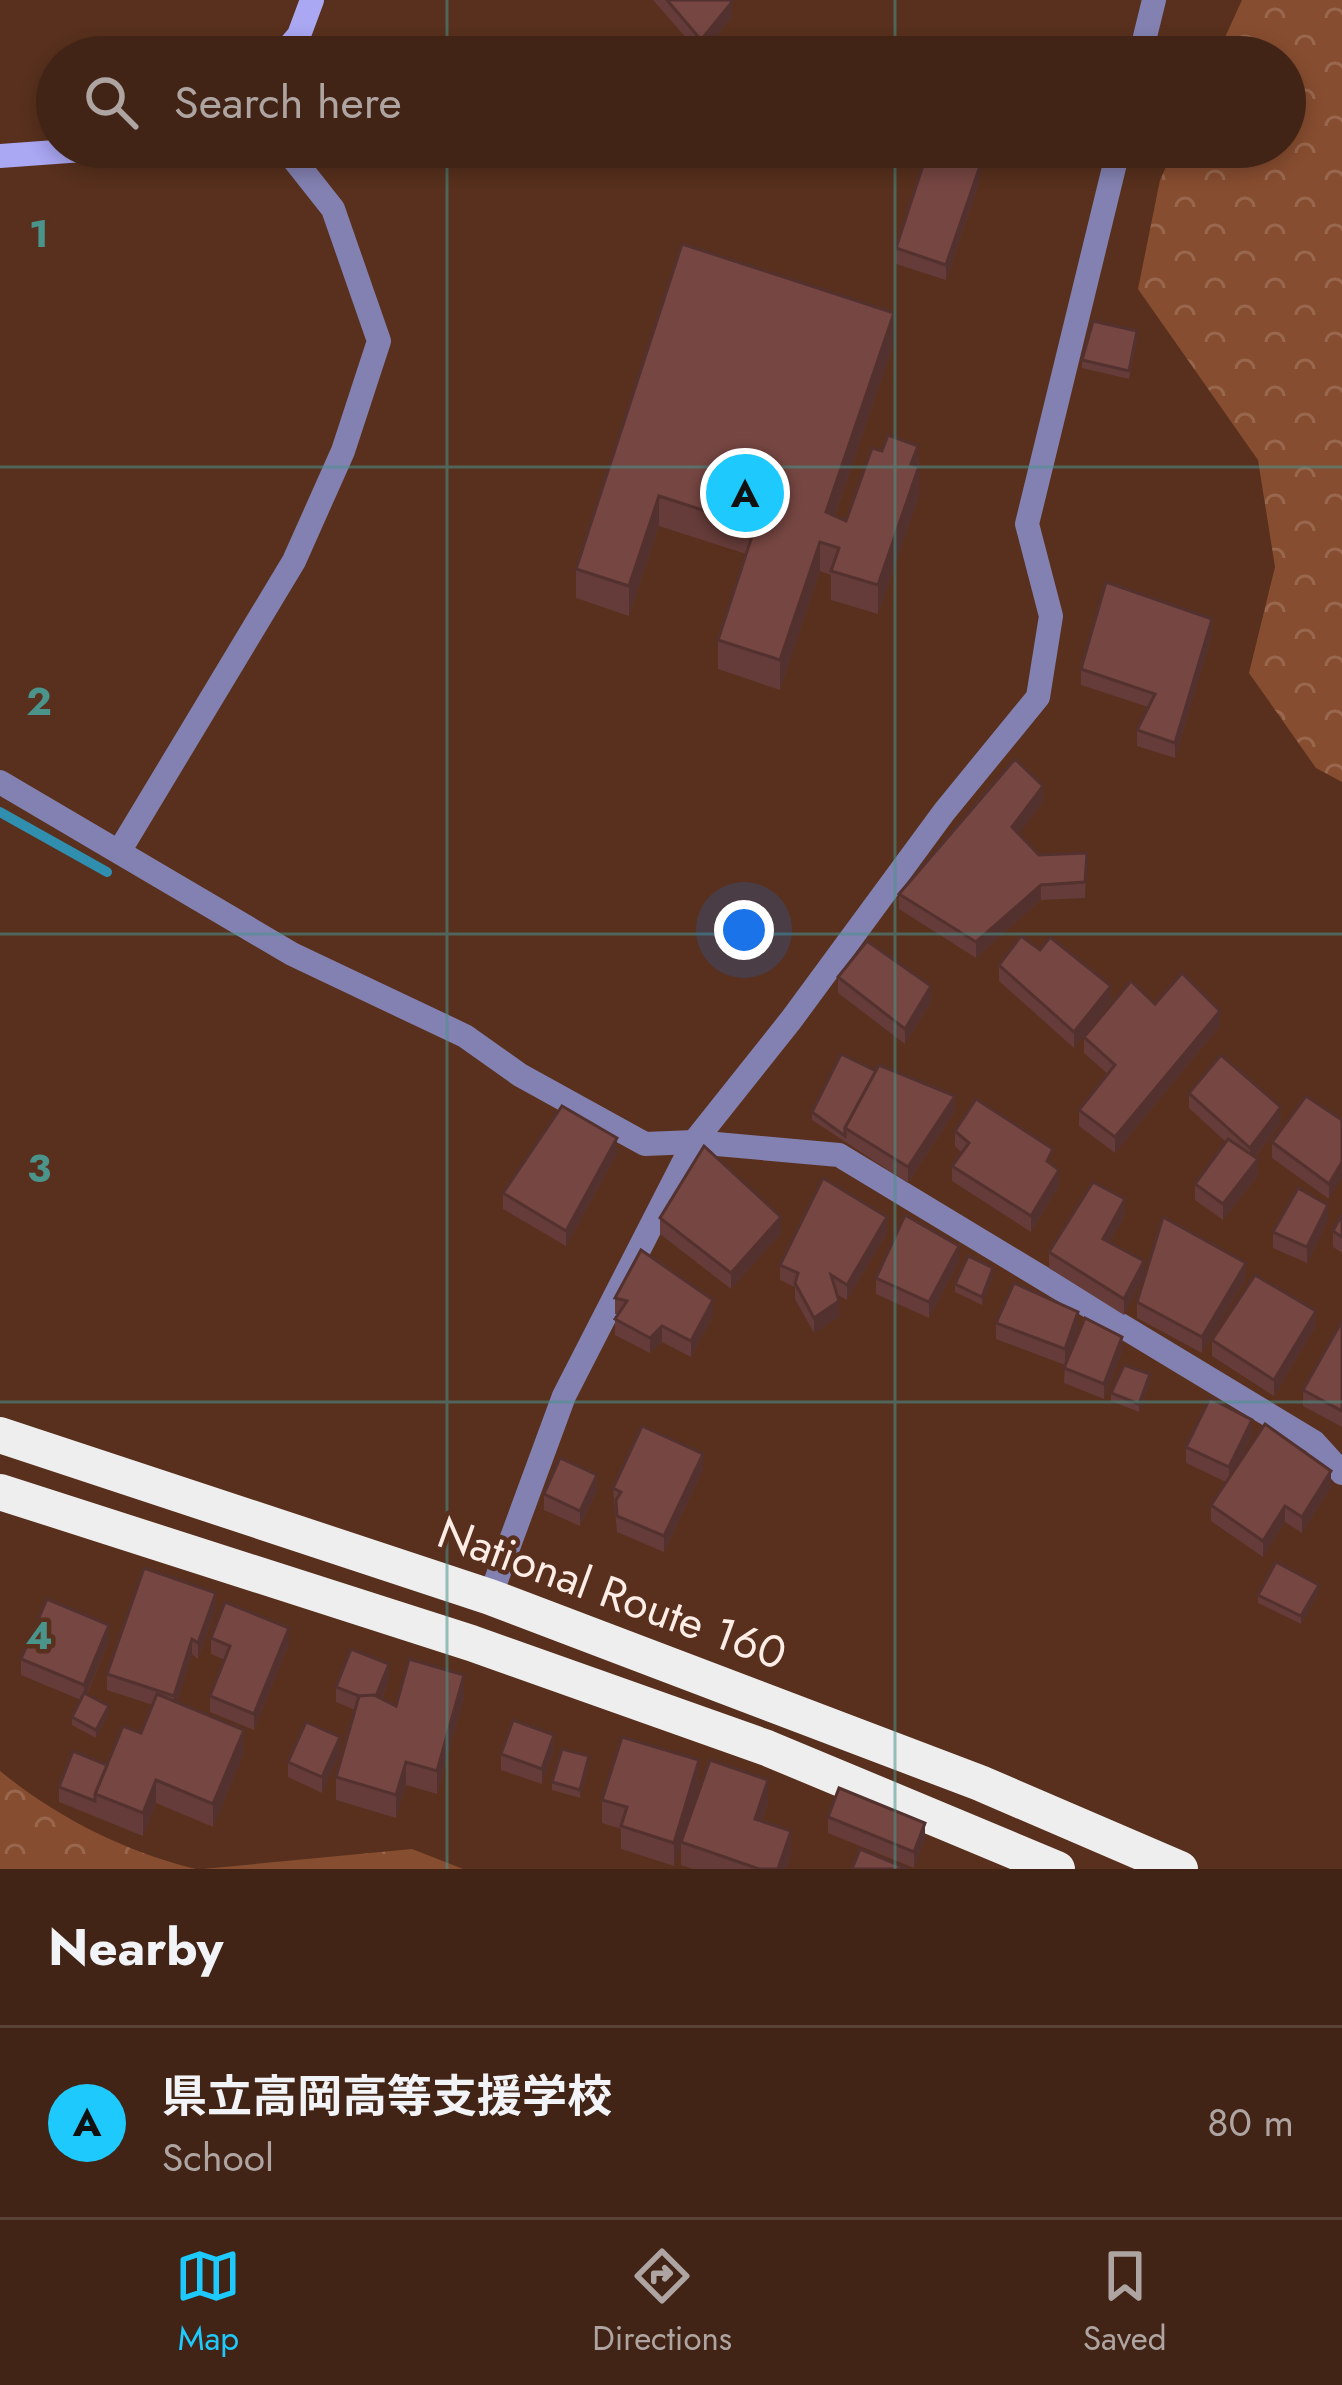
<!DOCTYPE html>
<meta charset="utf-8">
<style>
:root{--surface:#422416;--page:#4c3023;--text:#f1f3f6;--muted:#aea4a1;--line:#5a4135;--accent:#1ec9fd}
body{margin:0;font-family:Jost,"Noto Sans JP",sans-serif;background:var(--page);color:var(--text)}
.you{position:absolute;left:744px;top:930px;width:42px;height:42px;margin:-30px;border:9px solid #fff;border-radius:50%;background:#1a73e8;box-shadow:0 0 0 18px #1a73e833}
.badge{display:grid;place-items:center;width:78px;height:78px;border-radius:50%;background:var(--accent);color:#111;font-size:39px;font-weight:700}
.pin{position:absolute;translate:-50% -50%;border:6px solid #fff;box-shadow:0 3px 12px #0006}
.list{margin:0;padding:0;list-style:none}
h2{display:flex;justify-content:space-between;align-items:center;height:156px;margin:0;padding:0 48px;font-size:51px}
h2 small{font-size:39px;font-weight:400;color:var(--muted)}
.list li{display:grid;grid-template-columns:78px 1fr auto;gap:36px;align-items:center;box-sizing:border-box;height:192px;padding:0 48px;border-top:3px solid var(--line)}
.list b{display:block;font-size:45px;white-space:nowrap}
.list p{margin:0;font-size:39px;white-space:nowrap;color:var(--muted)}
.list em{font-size:39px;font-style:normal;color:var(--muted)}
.icon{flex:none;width:66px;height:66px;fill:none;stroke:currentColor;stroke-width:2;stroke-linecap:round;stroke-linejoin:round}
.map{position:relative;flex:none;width:1342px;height:1869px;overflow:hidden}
.search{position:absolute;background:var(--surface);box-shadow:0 6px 18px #0003;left:36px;right:36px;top:36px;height:132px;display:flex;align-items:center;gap:30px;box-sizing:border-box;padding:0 42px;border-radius:66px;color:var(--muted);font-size:45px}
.sheet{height:348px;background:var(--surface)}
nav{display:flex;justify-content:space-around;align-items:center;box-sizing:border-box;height:168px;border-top:3px solid var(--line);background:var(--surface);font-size:33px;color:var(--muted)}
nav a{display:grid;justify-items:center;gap:6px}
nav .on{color:var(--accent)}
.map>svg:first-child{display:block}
.forest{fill:url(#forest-crowns)}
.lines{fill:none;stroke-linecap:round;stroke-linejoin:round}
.stream{stroke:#308eaf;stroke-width:10}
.street{stroke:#8381b1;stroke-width:24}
.secondary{stroke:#aaa7f3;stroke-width:24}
.highway{stroke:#eee;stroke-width:36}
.wall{fill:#653c39}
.shaded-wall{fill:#53312e}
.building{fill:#764642;stroke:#53312e;stroke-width:3}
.grid{fill:none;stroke:#4a948c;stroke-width:3;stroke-opacity:0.55}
.labels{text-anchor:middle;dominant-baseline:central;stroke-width:9;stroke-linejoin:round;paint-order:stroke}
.street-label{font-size:45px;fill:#fdede6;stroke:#58301d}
.grid-label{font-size:39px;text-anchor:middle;font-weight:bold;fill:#4a948c;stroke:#58301d;stroke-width:9;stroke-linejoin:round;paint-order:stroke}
</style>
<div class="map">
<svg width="1342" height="1869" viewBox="0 0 1342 1869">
<defs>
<pattern id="forest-crowns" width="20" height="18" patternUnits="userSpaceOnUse" patternTransform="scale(3)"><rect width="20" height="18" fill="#874d30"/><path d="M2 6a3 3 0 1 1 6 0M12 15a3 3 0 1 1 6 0" fill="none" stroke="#99674e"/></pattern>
</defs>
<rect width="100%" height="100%" fill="#58301d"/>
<!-- forest -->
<g class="forest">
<polygon points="1242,0 1342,0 1342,782 1316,768 1249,673 1275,567 1258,460 1138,289 1160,180 1175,147 1285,147 1285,57 1216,57"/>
<path d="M0,1771C58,1818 123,1851 196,1869H0Z"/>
<polygon points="412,1849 463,1869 203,1869"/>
</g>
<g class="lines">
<!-- stream -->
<polyline class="stream" points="0,812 107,872"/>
<!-- street -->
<g class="street">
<polyline points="1140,57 1154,0"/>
<polyline points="0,782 292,954 465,1036 520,1075 645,1144 694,1142 839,1155 1314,1442 1342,1473"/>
<polyline points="120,850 294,561 343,451 379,341 333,209 284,147"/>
<polyline points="490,1597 564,1396 694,1142 791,1020 944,812 1038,697 1051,616 1027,524 1119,147"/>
</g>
<!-- secondary -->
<g class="secondary">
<polyline points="280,57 299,35 312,0"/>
<polyline points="0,156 124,147"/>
</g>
<!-- highway -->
<g class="highway">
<polyline points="0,1435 490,1597 980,1783 1180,1869"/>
<polyline points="0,1492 471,1643 767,1748 1057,1869"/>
</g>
</g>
<!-- wall -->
<g class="wall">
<polygon points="653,0 730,0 732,17 701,55"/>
<polygon points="980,181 946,280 896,264 896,248"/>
<polygon points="682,244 894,342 835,516 846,521 882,451 918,446 919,496 878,614 831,600 831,575 820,571 780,690 718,669 718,640 746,554 659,526 629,616 576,598 576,569"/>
<polygon points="1137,339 1129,379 1082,368 1082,360"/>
<polygon points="1212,635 1175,758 1137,746 1137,730 1148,707 1081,685 1081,669"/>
<polygon points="1043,802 1018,834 1039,855 1087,853 1085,898 1041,900 976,958 899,909 899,894"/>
<polygon points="1040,950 1111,1001 1074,1048 999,981 999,965"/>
<polygon points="838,977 931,1002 905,1044 838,993"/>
<polygon points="1155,1004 1220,1026 1115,1153 1079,1126 1079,1110 1108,1074 1084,1053 1084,1037"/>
<polygon points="876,1071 955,1111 908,1183 812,1120 812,1112"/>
<polygon points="1189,1093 1281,1123 1255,1157 1258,1175 1223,1220 1195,1200 1195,1184 1226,1142 1189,1108"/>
<polygon points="1342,1120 1329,1199 1272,1158 1272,1142"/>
<polygon points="955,1131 1053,1165 1059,1186 1031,1232 952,1181 952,1166 962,1153 955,1146"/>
<polygon points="617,1154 566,1246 503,1209 503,1193"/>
<polygon points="1342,1214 1342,1253 1333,1247 1333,1231"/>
<polygon points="1125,1215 1109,1243 1144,1261 1124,1315 1049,1268 1049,1252"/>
<polygon points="660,1218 781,1233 731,1289 660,1234"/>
<polygon points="1328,1221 1307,1263 1273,1248 1273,1232"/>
<polygon points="887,1233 847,1300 836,1294 839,1317 814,1333 795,1299 795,1287 780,1280 780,1265"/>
<polygon points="959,1262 929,1318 876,1294 876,1278"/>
<polygon points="993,1276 982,1305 955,1292 955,1284"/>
<polygon points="1246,1278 1202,1353 1137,1318 1137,1302"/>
<polygon points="615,1298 713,1316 691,1357 662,1342 650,1353 615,1335 615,1319 618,1314 615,1314"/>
<polygon points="1342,1321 1342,1427 1303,1406 1303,1390"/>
<polygon points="996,1323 1078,1328 1067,1359 1122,1352 1104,1399 1064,1383 1065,1365 996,1339"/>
<polygon points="1316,1326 1274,1396 1212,1356 1212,1340"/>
<polygon points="1150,1382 1139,1412 1111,1401 1111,1393"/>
<polygon points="1252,1435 1237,1465 1331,1487 1302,1533 1285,1522 1263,1557 1211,1521 1211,1505 1226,1482 1186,1463 1186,1447"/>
<polygon points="703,1470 664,1552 617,1532 613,1488"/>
<polygon points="597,1491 580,1526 544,1510 544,1494"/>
<polygon points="1319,1592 1301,1624 1258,1603 1258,1595"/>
<polygon points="216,1609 198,1659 192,1654 177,1702 244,1753 213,1827 156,1803 143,1836 59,1802 59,1787 107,1765 141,1733 153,1705 107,1690 107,1674"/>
<polygon points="211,1638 289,1644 254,1730 210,1712 210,1696 225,1660 211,1654"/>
<polygon points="109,1641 87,1695 109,1714 96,1738 72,1725 72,1717 81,1700 21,1675 21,1659"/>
<polygon points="389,1680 382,1699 396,1706 464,1698 437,1794 406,1785 396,1818 336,1800 336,1777 355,1710 336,1702 336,1687"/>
<polygon points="554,1751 542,1784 501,1770 501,1754"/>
<polygon points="340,1753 322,1793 288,1777 288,1762"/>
<polygon points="589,1764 580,1798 552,1790 552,1782"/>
<polygon points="699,1783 674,1866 621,1849 621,1829 602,1823 602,1800"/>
<polygon points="768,1803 762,1821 791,1854 786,1869 693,1869 681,1865 681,1842"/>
<polygon points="828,1817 925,1839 914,1868 828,1833"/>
</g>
<!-- shaded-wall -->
<g class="shaded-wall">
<polygon points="732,2 732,17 701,55 701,40"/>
<polygon points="980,166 980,181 946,280 946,265"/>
<polygon points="894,313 894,342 826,542 826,512"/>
<polygon points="918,446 919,496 878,614 878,585 911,464"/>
<polygon points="659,496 659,526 629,616 629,586"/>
<polygon points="820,542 820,571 780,690 780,660"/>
<polygon points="1212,619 1212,635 1175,758 1175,743"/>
<polygon points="1043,786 1043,802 1012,843 1012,827"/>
<polygon points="1041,885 1041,900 976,958 976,942"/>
<polygon points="931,986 931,1002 905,1044 905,1029"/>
<polygon points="1111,986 1111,1001 1074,1048 1074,1032"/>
<polygon points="1220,1011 1220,1026 1115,1153 1115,1137"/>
<polygon points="955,1096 955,1111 908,1183 908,1167"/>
<polygon points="1281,1107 1281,1123 1250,1163 1250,1148"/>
<polygon points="617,1138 617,1154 566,1246 566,1231"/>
<polygon points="1258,1159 1258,1175 1223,1220 1223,1204"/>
<polygon points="1342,1162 1342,1178 1329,1199 1329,1184"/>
<polygon points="1059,1170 1059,1186 1031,1232 1031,1216"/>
<polygon points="1125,1199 1125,1215 1103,1255 1103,1239"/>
<polygon points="1328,1205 1328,1221 1307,1263 1307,1247"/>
<polygon points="781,1217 781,1233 731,1289 731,1273"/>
<polygon points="887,1217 887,1233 847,1300 847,1285"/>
<polygon points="959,1246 959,1262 929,1318 929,1302"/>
<polygon points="1144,1261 1144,1276 1124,1315 1124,1299"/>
<polygon points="1246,1263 1246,1278 1202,1353 1202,1337"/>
<polygon points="993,1268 993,1276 982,1305 982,1297"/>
<polygon points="713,1300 713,1316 691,1357 691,1341"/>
<polygon points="839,1301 839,1317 814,1333 814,1318"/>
<polygon points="1316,1311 1316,1326 1274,1396 1274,1380"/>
<polygon points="1078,1312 1078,1328 1065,1365 1065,1349"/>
<polygon points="662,1326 662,1342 650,1353 650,1338"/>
<polygon points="1122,1337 1122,1352 1104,1399 1104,1384"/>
<polygon points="1150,1374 1150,1382 1139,1412 1139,1404"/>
<polygon points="1252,1420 1252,1435 1229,1483 1229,1467"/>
<polygon points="703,1454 703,1470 664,1552 664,1536"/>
<polygon points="1331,1471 1331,1487 1302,1533 1302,1517"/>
<polygon points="597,1475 597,1491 580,1526 580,1511"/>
<polygon points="1285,1506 1285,1522 1263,1557 1263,1541"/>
<polygon points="1319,1585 1319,1592 1301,1624 1301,1616"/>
<polygon points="216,1593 216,1609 198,1659 198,1643"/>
<polygon points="109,1625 109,1641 84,1701 84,1685"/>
<polygon points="289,1628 289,1644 254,1730 254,1714"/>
<polygon points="192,1639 192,1654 174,1712 174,1696"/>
<polygon points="389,1664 389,1680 374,1718 374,1702"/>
<polygon points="464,1675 464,1698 437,1794 437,1771"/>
<polygon points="109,1706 109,1714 96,1738 96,1730"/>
<polygon points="244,1730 244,1753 213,1827 213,1804"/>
<polygon points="554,1735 554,1751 542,1784 542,1769"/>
<polygon points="340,1737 340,1753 322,1793 322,1777"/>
<polygon points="589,1756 589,1764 580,1798 580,1790"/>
<polygon points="699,1760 699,1783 674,1866 674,1843"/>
<polygon points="406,1762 406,1785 396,1818 396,1795"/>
<polygon points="156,1780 156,1803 143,1836 143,1813"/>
<polygon points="768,1780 768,1803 755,1842 755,1819"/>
<polygon points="925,1823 925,1839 914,1868 914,1852"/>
<polygon points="791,1831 791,1854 786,1869 778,1869"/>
</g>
<!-- building -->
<g class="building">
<polygon points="667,0 730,0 732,2 701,40"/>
<polygon points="929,147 980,166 946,265 896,248"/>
<polygon points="682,244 894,313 826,512 846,521 872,448 882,451 888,435 918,446 911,464 919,466 878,585 831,571 839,548 820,542 780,660 718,640 755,527 659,496 629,586 576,569"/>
<polygon points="1093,321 1137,331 1129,371 1082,360"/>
<polygon points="1106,582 1212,619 1175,743 1137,730 1155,694 1081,669"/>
<polygon points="1015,759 1043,786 1012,827 1039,855 1087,853 1085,882 1041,885 976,942 899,894"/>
<polygon points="1021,936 1040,950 1050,937 1111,986 1074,1032 999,965"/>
<polygon points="867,941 931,986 905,1029 838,977"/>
<polygon points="1182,973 1220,1011 1115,1137 1079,1110 1115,1065 1084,1037 1131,981 1155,1004"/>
<polygon points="841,1054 876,1071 845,1128 845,1136 812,1112"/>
<polygon points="1221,1055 1281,1107 1250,1148 1189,1093"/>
<polygon points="879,1065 955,1096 908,1167 845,1128"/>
<polygon points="1306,1096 1342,1120 1342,1162 1329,1184 1272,1142"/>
<polygon points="976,1099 1053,1149 1047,1161 1059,1170 1031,1216 952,1166 969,1143 955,1131"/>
<polygon points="562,1106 617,1138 566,1231 503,1193"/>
<polygon points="1228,1139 1258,1159 1223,1204 1195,1184"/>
<polygon points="704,1146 781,1217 731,1273 660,1218"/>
<polygon points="823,1178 887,1217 847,1285 831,1275 839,1301 814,1318 795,1283 798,1273 780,1265"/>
<polygon points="1093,1182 1125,1199 1103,1239 1144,1261 1124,1299 1049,1252"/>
<polygon points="1298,1188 1328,1205 1307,1247 1273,1232"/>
<polygon points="1342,1214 1342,1237 1333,1231"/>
<polygon points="905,1215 959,1246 929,1302 876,1278"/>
<polygon points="1163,1217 1246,1263 1202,1337 1137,1302"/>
<polygon points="641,1250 713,1300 691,1341 662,1326 650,1338 615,1319 627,1301 615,1298"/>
<polygon points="968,1256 993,1268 982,1297 955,1284"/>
<polygon points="1255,1275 1316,1311 1274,1380 1212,1340"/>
<polygon points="1014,1283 1078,1312 1065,1349 996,1323"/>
<polygon points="1085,1318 1122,1337 1104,1384 1064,1368"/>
<polygon points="1342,1321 1342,1411 1303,1390"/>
<polygon points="1124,1365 1150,1374 1139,1404 1111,1393"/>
<polygon points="1210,1398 1252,1420 1229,1467 1186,1447"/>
<polygon points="1265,1424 1331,1471 1302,1517 1285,1506 1263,1541 1211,1505"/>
<polygon points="642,1426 703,1454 664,1536 617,1516 616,1500 621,1492 613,1488"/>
<polygon points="560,1458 597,1475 580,1511 544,1494"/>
<polygon points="1276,1562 1319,1585 1301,1616 1258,1595"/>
<polygon points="144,1568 216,1593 198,1643 192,1639 174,1696 107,1674"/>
<polygon points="47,1599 109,1625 84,1685 21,1659"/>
<polygon points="225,1602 289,1628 254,1714 210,1696 230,1646 211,1638"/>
<polygon points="351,1649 389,1664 376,1696 359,1696 336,1687"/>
<polygon points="409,1659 464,1675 437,1771 406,1762 396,1795 336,1777 359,1696 374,1695 396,1706"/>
<polygon points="84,1693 109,1706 96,1730 72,1717"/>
<polygon points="157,1694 244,1730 213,1804 156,1780 143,1813 95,1794 123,1726 141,1733"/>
<polygon points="513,1720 554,1735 542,1769 501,1754"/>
<polygon points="306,1722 340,1737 322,1777 288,1762"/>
<polygon points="622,1737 699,1760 674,1843 621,1826 627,1807 602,1800"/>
<polygon points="562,1749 589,1756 580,1790 552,1782"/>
<polygon points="73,1751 107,1765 95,1794 95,1801 59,1787"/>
<polygon points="710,1760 768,1780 755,1819 791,1831 778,1869 759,1869 681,1842"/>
<polygon points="839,1788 925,1823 914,1852 828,1817"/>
<polygon points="860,1849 908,1869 852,1869"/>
</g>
<!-- grid -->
<path class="grid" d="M447,0V57M895,0V57M447,147V1869M895,147V1869M0,467H1342M0,934H1342M0,1402H1342"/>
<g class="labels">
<!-- street labels -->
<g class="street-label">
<text transform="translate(612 1593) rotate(20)">National Route 160</text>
</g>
</g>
<g class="grid-label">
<text x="39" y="247">1</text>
<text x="39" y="715">2</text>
<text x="39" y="1182">3</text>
<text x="39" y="1649">4</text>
</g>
</svg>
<div class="you"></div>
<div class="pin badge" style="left:745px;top:493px">A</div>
<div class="search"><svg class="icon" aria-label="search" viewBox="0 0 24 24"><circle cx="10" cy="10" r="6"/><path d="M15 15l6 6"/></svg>Search here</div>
</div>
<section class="sheet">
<h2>Nearby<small></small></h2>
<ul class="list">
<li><span class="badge">A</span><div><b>県立高岡高等支援学校</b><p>School</p></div><em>80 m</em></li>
</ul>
</section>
<nav>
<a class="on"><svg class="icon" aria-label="map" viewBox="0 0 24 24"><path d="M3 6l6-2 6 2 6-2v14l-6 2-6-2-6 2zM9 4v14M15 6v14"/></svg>Map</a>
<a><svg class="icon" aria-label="directions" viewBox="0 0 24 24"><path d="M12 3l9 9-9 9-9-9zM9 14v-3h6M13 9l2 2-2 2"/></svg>Directions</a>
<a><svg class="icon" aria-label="saved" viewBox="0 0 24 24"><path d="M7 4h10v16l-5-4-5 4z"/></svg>Saved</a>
</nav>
